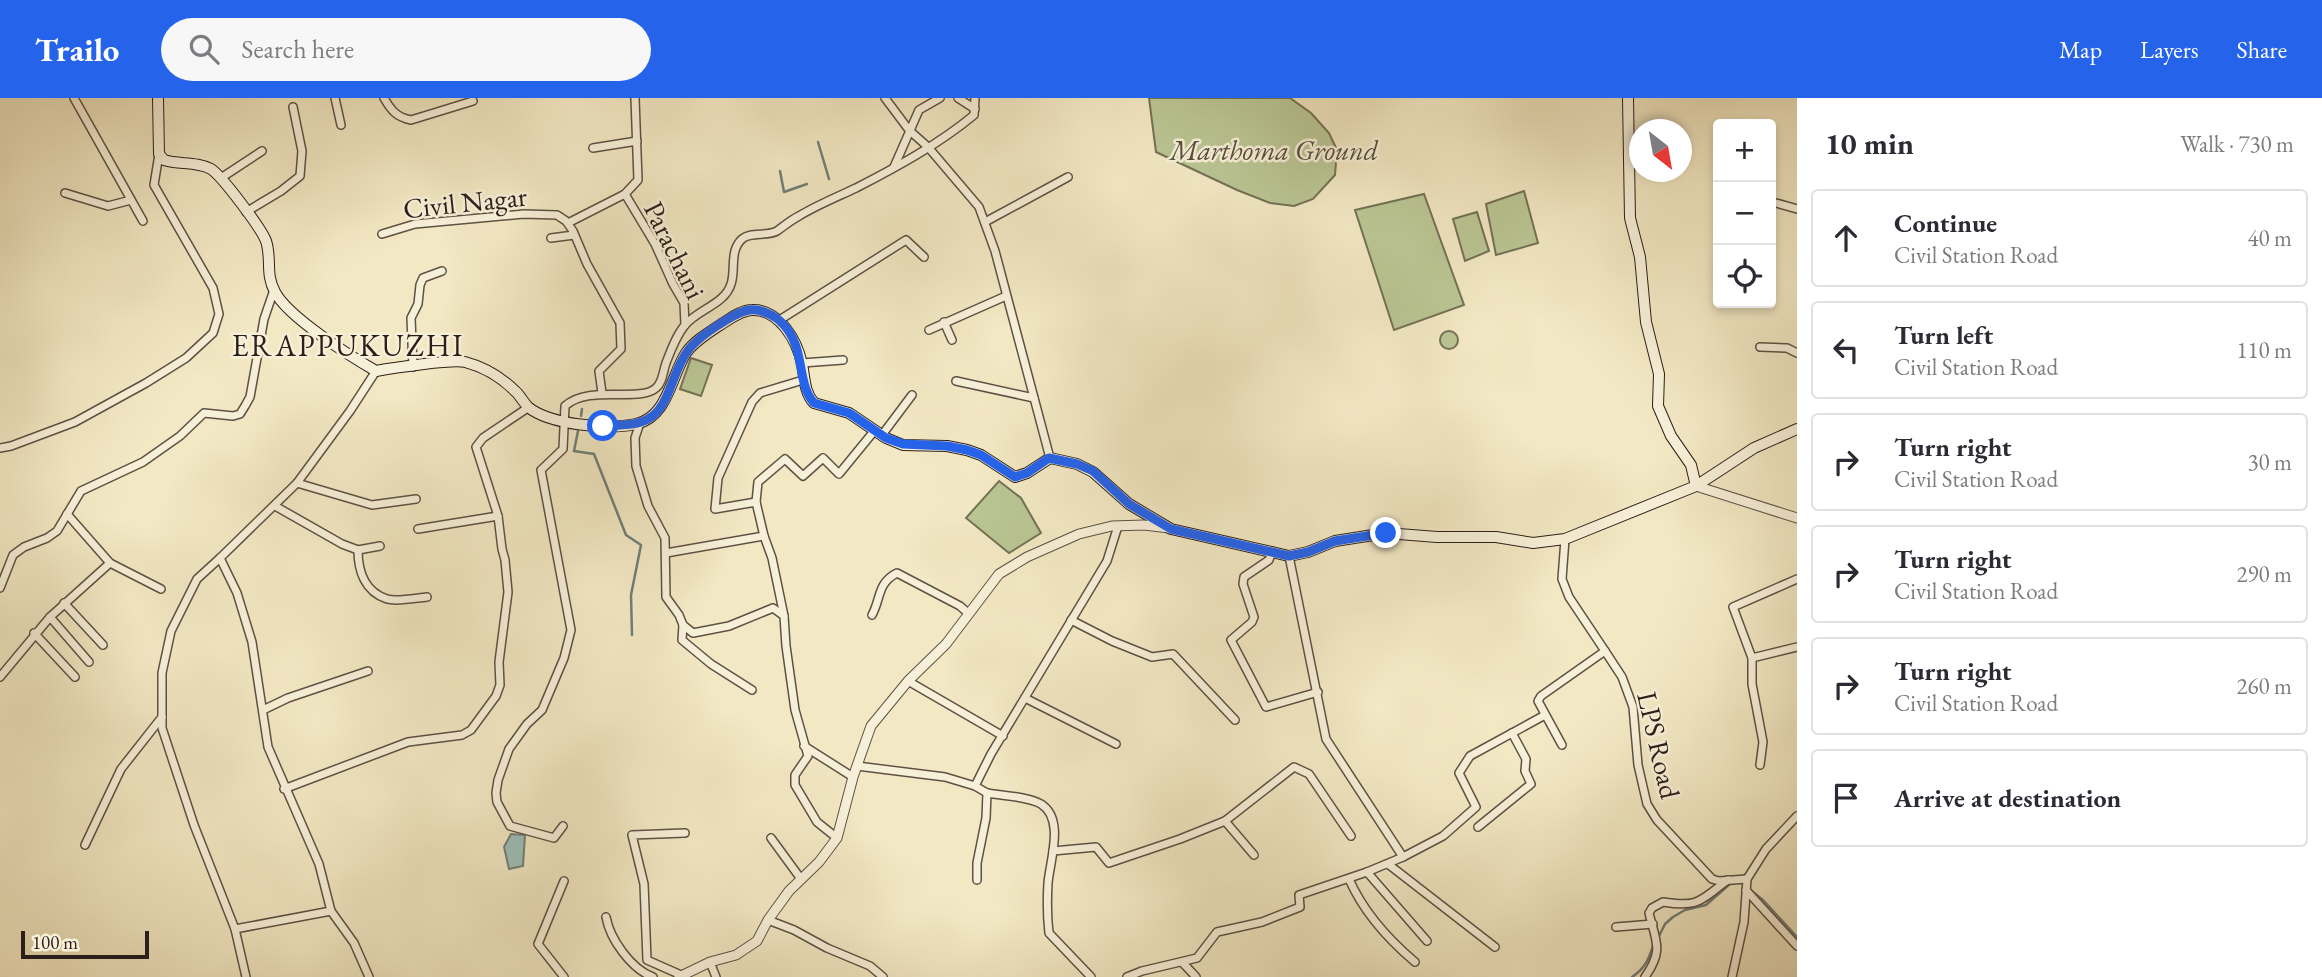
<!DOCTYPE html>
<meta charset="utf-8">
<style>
:root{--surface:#fff;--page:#f7f7f7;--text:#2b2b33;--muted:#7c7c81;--line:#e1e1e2;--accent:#2563eb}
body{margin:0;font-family:"EB Garamond",serif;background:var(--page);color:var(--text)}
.controls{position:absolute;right:21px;top:21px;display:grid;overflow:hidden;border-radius:7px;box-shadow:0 4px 10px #0003}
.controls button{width:63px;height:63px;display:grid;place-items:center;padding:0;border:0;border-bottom:2px solid var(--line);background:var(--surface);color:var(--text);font:35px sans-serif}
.compass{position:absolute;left:1629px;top:21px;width:63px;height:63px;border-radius:50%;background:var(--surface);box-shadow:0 4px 10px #0003;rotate:149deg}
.scale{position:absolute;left:21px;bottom:18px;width:128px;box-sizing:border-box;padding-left:7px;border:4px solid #2c1f19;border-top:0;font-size:19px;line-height:24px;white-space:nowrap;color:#2c1f19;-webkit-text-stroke:5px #f7f0d8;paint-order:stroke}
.stop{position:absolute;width:21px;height:21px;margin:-16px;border:5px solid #2563eb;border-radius:50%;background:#fff}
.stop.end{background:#2563eb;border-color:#fff;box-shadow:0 2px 7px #0008}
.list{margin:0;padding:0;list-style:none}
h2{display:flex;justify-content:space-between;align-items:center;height:91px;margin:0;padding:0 28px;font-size:30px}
h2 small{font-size:23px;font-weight:400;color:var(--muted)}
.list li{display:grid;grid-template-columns:46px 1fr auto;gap:21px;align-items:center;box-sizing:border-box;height:98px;margin:0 14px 14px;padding:0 14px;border:2px solid var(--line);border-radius:7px}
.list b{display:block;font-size:26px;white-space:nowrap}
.list p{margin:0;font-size:23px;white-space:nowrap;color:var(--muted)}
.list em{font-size:23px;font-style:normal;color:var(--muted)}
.icon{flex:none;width:38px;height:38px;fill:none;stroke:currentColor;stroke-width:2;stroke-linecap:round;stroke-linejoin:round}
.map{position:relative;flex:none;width:1797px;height:879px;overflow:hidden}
header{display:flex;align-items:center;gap:42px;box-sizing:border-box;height:98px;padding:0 35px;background:var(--accent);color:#fff}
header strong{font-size:33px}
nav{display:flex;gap:38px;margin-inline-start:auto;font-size:24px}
.search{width:490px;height:63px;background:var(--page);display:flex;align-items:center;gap:18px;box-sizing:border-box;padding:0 24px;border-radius:38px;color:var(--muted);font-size:26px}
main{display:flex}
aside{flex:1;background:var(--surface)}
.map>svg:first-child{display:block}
.green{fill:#bac694;stroke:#737256;stroke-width:2}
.water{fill:#9cbfb8;stroke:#6f7f78;stroke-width:2}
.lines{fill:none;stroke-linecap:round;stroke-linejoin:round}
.stream{stroke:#6f7f78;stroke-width:2.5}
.minor-casing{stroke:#5e5144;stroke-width:10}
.tertiary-casing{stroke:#5e5144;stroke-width:11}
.secondary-casing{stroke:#2c1f19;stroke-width:12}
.minor{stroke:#f7f0d8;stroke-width:7}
.tertiary{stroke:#f7f0d8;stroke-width:9}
.secondary{stroke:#f7f0d8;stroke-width:10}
.route{stroke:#2563eb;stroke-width:9}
.labels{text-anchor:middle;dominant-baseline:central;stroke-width:5;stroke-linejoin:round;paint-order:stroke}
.park-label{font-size:28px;font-style:italic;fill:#57513e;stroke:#f7f0d8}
.street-label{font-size:28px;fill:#2c1f19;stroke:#f7f0d8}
.neighbourhood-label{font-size:30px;letter-spacing:2px;fill:#2c1f19;stroke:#f7f0d8}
</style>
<header>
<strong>Trailo</strong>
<div class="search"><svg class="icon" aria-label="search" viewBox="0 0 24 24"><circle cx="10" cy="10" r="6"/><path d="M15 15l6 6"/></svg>Search here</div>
<nav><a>Map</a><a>Layers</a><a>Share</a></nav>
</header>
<main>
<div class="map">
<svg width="1797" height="879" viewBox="0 0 1797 879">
<rect width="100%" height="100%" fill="#f2e8c3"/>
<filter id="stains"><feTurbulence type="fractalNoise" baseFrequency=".00286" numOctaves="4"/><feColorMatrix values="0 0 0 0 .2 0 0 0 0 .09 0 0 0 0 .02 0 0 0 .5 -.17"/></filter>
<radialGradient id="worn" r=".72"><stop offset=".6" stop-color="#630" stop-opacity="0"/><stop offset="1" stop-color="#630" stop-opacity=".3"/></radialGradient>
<!-- green -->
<g class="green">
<polygon points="1149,0 1290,0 1311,15 1329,35 1337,52 1335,77 1313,101 1294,108 1270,105 1237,92 1156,54"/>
<polygon points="1524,93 1538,145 1496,157 1486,106"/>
<polygon points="1424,96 1464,207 1394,232 1355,112"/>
<polygon points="1477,114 1489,153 1465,163 1453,121"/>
<circle cx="1449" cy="242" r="9"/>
<polygon points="691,260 712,267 701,298 680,291"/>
<polygon points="999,383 1021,400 1041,435 1009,455 966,420"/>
</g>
<!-- water -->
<polygon class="water" points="511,736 525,737 523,768 509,771 504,749"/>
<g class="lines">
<!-- stream -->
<g class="stream">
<polyline points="818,44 829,81"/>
<polyline points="780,73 784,94 807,86"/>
<polyline points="581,318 582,311"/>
<polyline points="578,333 574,353 594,356 626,437 641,447 631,497 632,537"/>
<polyline points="1749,791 1763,802 1797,839"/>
<polyline points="1658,840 1665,826 1673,819 1685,812 1706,807 1731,785"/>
<path d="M1632,879C1646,870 1649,860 1654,845"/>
</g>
<!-- minor casing -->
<g class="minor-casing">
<g id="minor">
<polyline points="74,0 143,123"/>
<polyline points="335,0 341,27"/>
<path d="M384,0C391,12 396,19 411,22L473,3"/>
<polyline points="885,0 909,32 928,49 979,109 995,153 1050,360"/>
<polyline points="958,0 975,11"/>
<polyline points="593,50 637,43"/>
<polyline points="894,69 919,12 940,0"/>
<polyline points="221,80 262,53"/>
<polyline points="65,95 108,108 131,102"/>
<polyline points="625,96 655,146 673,186 684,205 685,227"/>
<polyline points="1776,105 1797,111"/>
<polyline points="246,114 281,93 300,78 302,53 293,9"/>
<polyline points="985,124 1068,79"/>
<polyline points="568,125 625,96 638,82 635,0"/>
<polyline points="382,136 415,126 524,116 557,117 566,123 573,133 587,166 620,225 621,251 599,273 602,295"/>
<polyline points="551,140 574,137"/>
<polyline points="778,223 906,142 924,159"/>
<polyline points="944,224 952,242"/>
<polyline points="929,232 1006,198"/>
<polyline points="1760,249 1787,250 1797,255"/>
<polyline points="802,265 843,262"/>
<polyline points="413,269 411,220 418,206 420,187 423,180 442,173"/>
<polyline points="956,283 1034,300"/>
<polyline points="640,325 635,340 636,368 648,408 665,440 666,499 679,517 683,527 693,535 729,528 773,510 784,518 786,548 795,612 808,658 795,677 795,687 817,724 837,740"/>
<polyline points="882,337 912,297"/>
<polyline points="0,350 11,348 75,324 146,285 186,260 213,235 219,216 213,190 154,87 159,56"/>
<polyline points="297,385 372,407 416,401"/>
<polyline points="756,404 758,384 785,361 803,378 823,360 839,376 875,332"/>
<polyline points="275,408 342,446 358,452 380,448"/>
<polyline points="67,416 110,465 161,491"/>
<polyline points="418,431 498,418"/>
<polyline points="764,438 772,460 784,518"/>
<path d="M358,452C358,473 365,494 387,501C397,504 416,500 427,499"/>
<polyline points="1272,453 1269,462 1244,479 1243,486 1254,519 1252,524 1231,542 1266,609 1318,594"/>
<polyline points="666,455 764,438 756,404 715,411 718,380 752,304 760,295 803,282"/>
<polyline points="1289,458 1326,641 1403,759 1443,738 1476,709 1459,675 1470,658 1545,617"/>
<polyline points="220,460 197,481 171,533 162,575 162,630 194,727 235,831"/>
<polyline points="0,490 13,457 24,449 47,440 57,433 81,393 143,364 180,338 204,315 233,318 240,316 245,308 250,299 264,221 274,192"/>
<polyline points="64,505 103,547"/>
<path d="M872,517C881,501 877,485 897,475L960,508L968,515"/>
<polyline points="50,519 89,564"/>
<polyline points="1071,522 1112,543 1152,559 1173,556 1235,622"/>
<polyline points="683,527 682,542 711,566 752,592"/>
<polyline points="34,535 75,579"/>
<polyline points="1605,553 1622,579 1633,609 1638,667 1647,706 1657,722 1712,781 1719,783 1747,781"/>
<polyline points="1752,560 1733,509 1797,481"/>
<polyline points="0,579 50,519 110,465"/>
<polyline points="908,583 1003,638"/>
<polyline points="1025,600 1116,646"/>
<polyline points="263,612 288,600 368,573"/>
<polyline points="1562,647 1538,603 1541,598 1605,553 1569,499 1562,481 1565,441"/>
<polyline points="804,648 853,679"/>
<polyline points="1760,667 1763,644 1752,586 1752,560 1797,549"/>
<polyline points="857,668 945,679 975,688"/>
<polyline points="284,691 408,644 462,637 471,632 496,598 500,587 499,564 508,494 505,462 502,451 498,418 476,349 483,340 529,309"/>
<path d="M987,695C1003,698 1027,698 1041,706C1065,721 1050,762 1048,785C1047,802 1047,818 1049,835L1091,879"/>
<polyline points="1225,723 1254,757"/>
<path d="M563,728L554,740L510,728L497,704L496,695L498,682L509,651L527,626L542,612L564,560L571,532L541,372L563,351L565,308C589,286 639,305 656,290C663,284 663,273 666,265C671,252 676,238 685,227C699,211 725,206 731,186C736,172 729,153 742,141C751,133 766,139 777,133C784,128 791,122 799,118C817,107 837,99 856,90C897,69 939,46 974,17L975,0"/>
<polyline points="1478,729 1531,686 1525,673 1526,661 1512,635"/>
<polyline points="771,740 801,781"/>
<polyline points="85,747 121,671 162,619"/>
<polyline points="1053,753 1096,749 1109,765 1180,741 1225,723 1294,669 1309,676 1351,738"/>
<polyline points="1388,766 1495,849"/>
<polyline points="1367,774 1427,843"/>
<path d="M1349,781C1363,813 1389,842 1415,864"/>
<polyline points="977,782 977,765 986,720 987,695 975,688 991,656 1107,463 1118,428"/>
<polyline points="564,783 538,846 564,879"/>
<polyline points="1746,792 1797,848"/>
<path d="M606,819C610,841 631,871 653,879"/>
<polyline points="768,822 794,832 827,850 870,868 883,879"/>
<polyline points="1616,829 1653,826"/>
<polyline points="710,864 716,879"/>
<polyline points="1182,864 1196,879"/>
<polyline points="681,877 647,862 644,786 632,737 685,735"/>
<polyline points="246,879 235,831 331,813"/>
<polyline points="369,879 354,845 331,813 319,766 268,649 252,544 237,495 220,460 297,385 350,313 376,273"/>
<polyline points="1127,879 1142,873 1197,860 1217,834 1262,824 1300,809 1299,797 1367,774 1403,759"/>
<path d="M1645,879C1664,852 1656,844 1649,815L1652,810L1663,804C1700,810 1700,802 1728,782"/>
<polyline points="1732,879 1744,824 1747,781 1766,751 1797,718"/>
</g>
</g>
<!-- tertiary casing -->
<g class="tertiary-casing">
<g id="tertiary">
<polyline points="1696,388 1797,420"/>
<polyline points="679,879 710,864 736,857 757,843 768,822 789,793 819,764 837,740 853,679 871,628 908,583 946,546 999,476 1027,459 1079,436 1112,428 1144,427 1169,430"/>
</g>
</g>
<!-- secondary casing -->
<g class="secondary-casing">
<g id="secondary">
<path d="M158,0L159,56L164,62C179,67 196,63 211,71C222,78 261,130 266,143C272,161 265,176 275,194C288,219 350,258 376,273C392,270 453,261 465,264C484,269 501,279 515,293C520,297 523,304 528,309C550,327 609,332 636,326C668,319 671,278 686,255C694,243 711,233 723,225C731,220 742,212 752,212C779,211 797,242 802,266C805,280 804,294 814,305L849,315L886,340L903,347L947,348L967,352L981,357L1015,379L1027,375L1050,360L1077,366L1093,374L1129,406L1171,431L1289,458L1308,454L1335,443L1386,435L1437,439H1496L1533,445L1565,441L1696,388L1754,350L1797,331"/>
<polyline points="1628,0 1630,120 1640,159 1646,224 1659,276 1658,308 1671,338 1691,367 1696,388"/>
</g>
</g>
<!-- minor -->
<use href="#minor" class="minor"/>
<!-- tertiary -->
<use href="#tertiary" class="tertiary"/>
<!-- secondary -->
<use href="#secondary" class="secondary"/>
</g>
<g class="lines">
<!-- route -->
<path class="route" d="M603,328C621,326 641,329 655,316C670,302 674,271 687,254C696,240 733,215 749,212C760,210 776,218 783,226C806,250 796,285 814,305L849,315L886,340L903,346L947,348L967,352L981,357L1015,379L1027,375L1049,360L1077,366L1093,373L1129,406L1171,431L1289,458L1308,454L1335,443L1386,435"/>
</g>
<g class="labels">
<!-- park labels -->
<g class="park-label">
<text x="1274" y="52">Marthoma Ground</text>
</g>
<!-- street labels -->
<g class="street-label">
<text transform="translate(465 104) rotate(-6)">Civil Nagar</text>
<text transform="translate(675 152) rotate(64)">Parachani</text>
<text transform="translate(1659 647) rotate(77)">LPS Road</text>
</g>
<!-- neighbourhood labels -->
<g class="neighbourhood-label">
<text x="348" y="247">ERAPPUKUZHI</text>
</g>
</g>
<rect width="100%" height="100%" filter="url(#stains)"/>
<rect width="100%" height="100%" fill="url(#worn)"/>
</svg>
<div class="controls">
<button>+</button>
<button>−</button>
<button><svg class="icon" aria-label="locate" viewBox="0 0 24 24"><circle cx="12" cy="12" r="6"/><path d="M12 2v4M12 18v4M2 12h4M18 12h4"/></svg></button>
</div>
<svg class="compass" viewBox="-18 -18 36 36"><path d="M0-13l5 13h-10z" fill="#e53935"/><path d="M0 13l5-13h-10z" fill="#7c7c81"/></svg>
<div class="scale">100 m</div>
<div class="stop" style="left:603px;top:328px"></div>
<div class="stop end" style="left:1386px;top:435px"></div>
</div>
<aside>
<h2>10 min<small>Walk · 730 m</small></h2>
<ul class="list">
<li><svg class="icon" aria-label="ahead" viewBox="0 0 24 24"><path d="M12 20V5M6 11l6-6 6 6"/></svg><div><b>Continue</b><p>Civil Station Road</p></div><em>40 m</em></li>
<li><svg class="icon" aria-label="left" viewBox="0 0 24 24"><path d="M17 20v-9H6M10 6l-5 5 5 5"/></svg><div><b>Turn left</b><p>Civil Station Road</p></div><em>110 m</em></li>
<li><svg class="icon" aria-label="right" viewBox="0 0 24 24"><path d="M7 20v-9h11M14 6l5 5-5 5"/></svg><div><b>Turn right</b><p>Civil Station Road</p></div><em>30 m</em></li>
<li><svg class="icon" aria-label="right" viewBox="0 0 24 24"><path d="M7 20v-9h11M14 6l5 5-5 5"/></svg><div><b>Turn right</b><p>Civil Station Road</p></div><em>290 m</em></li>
<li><svg class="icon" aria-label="right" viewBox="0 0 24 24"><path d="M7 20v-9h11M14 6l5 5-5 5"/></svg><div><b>Turn right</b><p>Civil Station Road</p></div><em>260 m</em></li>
<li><svg class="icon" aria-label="arrive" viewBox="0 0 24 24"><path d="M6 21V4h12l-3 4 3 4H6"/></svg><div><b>Arrive at destination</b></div></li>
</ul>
</aside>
</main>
